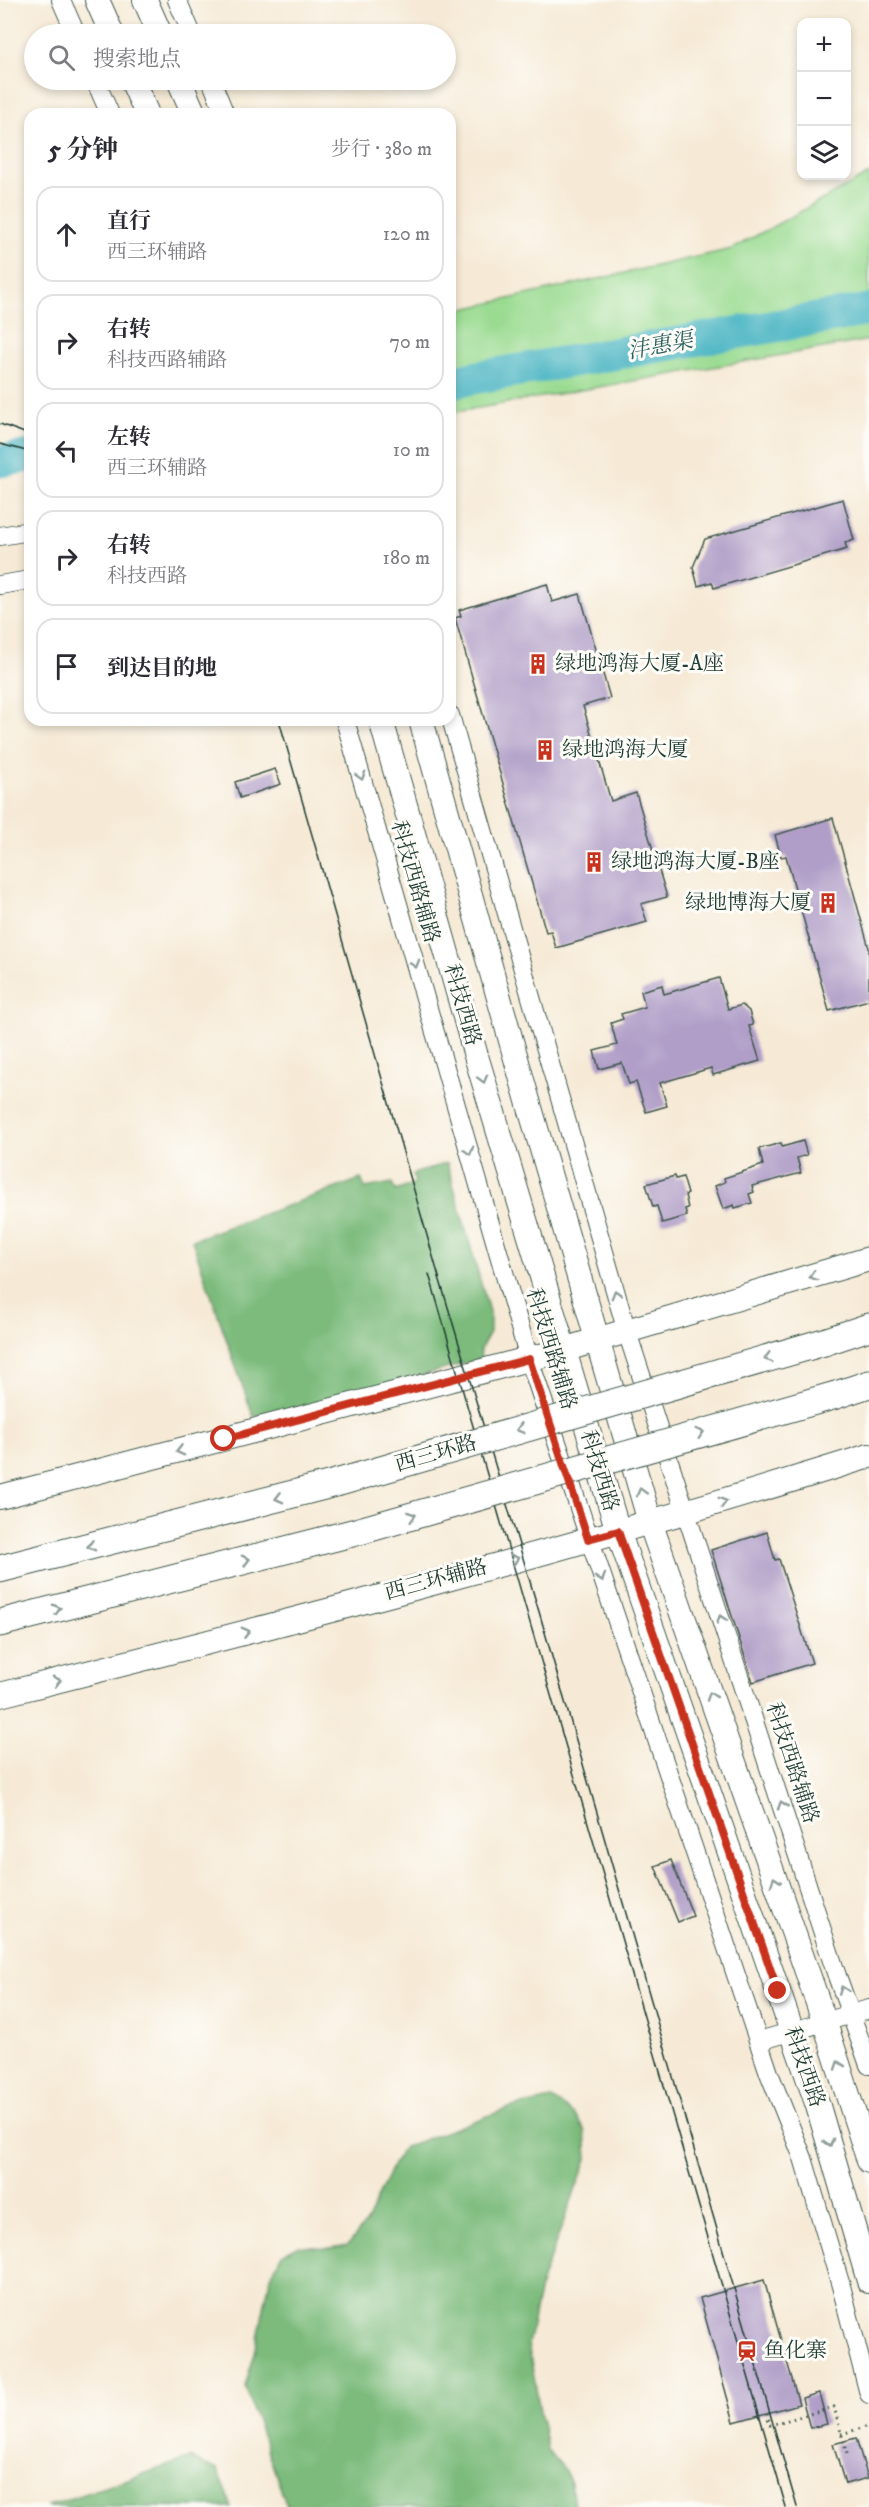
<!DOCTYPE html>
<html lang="zh">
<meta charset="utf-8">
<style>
:root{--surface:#fff;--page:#f2f2f3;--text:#2b2b33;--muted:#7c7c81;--line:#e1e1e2}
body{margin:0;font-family:"IM FELL DW Pica","Noto Serif SC",serif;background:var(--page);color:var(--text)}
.controls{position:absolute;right:18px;top:18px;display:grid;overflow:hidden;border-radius:12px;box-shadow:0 3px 9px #0003}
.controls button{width:54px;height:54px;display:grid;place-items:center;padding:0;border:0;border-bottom:2px solid var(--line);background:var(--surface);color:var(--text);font:30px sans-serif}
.stop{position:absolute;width:18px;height:18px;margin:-14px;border:4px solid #c8321e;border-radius:50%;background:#fff}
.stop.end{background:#c8321e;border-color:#fff;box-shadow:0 2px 6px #0008}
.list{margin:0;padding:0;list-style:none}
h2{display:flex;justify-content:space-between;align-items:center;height:78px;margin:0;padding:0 24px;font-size:26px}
h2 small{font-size:20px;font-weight:400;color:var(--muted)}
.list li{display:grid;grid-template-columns:39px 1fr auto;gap:18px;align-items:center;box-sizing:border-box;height:96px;margin:0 12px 12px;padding:0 12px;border:2px solid var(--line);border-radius:18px}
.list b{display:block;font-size:22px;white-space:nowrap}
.list p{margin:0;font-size:20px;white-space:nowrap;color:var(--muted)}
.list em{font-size:20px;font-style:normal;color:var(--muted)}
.icon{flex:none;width:33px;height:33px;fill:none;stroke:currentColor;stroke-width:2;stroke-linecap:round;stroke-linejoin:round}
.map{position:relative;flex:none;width:869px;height:2507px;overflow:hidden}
.search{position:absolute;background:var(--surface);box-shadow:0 3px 9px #0003;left:24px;top:24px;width:432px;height:66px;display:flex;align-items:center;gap:15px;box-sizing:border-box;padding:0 21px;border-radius:33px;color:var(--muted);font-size:22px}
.panel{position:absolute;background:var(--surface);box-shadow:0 3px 9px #0003;left:24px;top:108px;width:432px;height:618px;border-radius:18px}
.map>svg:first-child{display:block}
.green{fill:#9adb91;stroke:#5c8c62;stroke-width:1.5}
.forest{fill:#7bbb7b;stroke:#4d7c58;stroke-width:1.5}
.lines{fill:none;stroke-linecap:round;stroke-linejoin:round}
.river{stroke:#46b4c2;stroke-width:33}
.building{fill:#b09ec8}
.minor-casing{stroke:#3f574c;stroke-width:20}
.major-casing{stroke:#3f574c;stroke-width:26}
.highway-casing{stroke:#3f574c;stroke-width:29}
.path{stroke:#3f574c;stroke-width:3;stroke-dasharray:1.5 4.5;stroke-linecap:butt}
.minor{stroke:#fff;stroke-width:18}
.major{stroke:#fff;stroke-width:24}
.highway{stroke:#fff;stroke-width:27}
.tram{stroke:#1f3d34;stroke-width:1.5}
.highway-bridge-casing{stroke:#3f574c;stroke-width:29;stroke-linecap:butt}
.highway-bridge{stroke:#fff;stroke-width:27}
.oneway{stroke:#8f9e9a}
.route{stroke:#c8321e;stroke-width:8}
.labels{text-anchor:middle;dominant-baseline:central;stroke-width:6;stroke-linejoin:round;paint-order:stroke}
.poi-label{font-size:21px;fill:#1f3d34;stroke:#fdfcf7;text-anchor:start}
.street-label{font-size:21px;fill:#1f3d34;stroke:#fdfcf7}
.water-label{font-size:22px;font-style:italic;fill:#2b615f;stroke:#fdfcf7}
</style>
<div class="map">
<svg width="869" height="2507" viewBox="0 0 869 2507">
<rect width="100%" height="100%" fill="#fdfcf7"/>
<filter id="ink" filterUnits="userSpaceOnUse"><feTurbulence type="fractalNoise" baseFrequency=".0167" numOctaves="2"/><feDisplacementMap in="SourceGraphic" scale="12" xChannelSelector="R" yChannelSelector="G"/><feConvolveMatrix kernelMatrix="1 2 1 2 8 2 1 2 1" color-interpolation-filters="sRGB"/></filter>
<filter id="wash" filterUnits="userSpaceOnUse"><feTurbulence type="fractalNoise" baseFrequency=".008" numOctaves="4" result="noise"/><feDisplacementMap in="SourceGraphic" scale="24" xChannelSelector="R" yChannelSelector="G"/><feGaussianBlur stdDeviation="1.35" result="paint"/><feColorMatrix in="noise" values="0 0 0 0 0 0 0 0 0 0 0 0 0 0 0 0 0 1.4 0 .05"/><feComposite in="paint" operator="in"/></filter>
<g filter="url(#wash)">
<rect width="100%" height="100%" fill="#f6ead6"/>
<!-- green -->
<polygon class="green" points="869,174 869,340 450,413 450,312 732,249"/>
<!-- forest -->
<g class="forest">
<polygon points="447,1163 490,1315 490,1332 480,1350 481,1359 302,1409 253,1416 192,1240 361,1179 365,1188 392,1183 396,1191 415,1183 413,1174"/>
<polygon points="552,2099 574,2114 585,2131 587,2159 541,2282 528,2344 547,2450 565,2471 571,2483 574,2507 287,2507 245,2386 255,2353 270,2278 282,2254 298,2246 331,2248 348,2245 366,2223 393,2164 404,2147 512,2107"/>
<polygon points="190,2458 218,2470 231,2507 46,2507"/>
</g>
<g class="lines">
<!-- river -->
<g class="river">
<polyline points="450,382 869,310"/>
<polyline points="0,461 30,456"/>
</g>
</g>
<g id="blocks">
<!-- building -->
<g class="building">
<polygon points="843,499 854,540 845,543 847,549 714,588 712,582 698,586 693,567 705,539"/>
<polygon points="547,584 552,602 580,594 610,698 583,706 611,801 636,793 667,897 641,904 647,922 556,948 551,931 546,932 455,618 461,616 459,610"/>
<polygon points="275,769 281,784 240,798 235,782"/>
<polygon points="833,818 869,948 869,1000 829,1011 786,856 781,857 775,835"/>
<polygon points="719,978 728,1009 742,1005 749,1011 753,1025 749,1026 760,1061 713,1075 711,1068 660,1083 667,1106 646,1112 636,1082 629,1084 622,1063 599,1069 594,1051 617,1045 611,1023 623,1019 621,1014 645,1007 641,991 662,985 664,994"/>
<polygon points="803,1141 807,1155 797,1158 801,1173 752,1186 754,1192 749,1194 752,1203 735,1208 734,1205 723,1209 715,1186 725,1182 724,1178 763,1165 759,1149 781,1143 782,1147"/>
<polygon points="675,1176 676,1179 683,1177 688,1194 685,1195 688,1208 685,1209 687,1216 662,1223 657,1206 653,1207 646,1184"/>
<polygon points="767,1532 775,1560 779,1559 812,1663 753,1682 711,1550"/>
<polygon points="671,1860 693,1916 678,1922 655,1866"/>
<polygon points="764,2280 799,2404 734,2422 700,2298"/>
<polygon points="819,2393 827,2424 810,2428 802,2398"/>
<polygon points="856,2438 868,2478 845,2484 833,2444"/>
</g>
</g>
</g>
<g filter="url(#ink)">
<use href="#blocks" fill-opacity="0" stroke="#3f574c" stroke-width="1.5"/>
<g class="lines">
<!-- minor casing -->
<g class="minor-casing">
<g id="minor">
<polyline points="61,0 76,34"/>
<polyline points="177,0 192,34"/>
<polyline points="95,80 110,114"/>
<polyline points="211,80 225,114"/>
<polyline points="0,536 30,531"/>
<polyline points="0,585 30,580"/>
<polyline points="450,715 627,1332 836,1973 869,2065"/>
<polyline points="345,720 529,1359 769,2073 803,2158 841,2286 869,2394"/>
<polyline points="759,2041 869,2009"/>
</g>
</g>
<!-- major casing -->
<g class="major-casing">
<g id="major">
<polyline points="97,0 112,34"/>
<polyline points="145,0 160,34"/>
<polyline points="132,80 147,114"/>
<polyline points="179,80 194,114"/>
<polyline points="381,720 474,1049 618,1531 818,2106 869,2281"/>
<polyline points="421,720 524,1087 650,1522 825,2023 869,2161"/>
<polyline points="0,1497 563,1350 869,1259"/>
<path d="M0,1695C291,1622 583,1546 869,1456"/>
</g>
</g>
<!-- highway casing -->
<g class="highway-casing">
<g id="highway">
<polyline points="824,1342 869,1327"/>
<polyline points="836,1395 869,1384"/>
<polyline points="0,1569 336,1483"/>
<polyline points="0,1623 356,1532"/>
</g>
</g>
<!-- path -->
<g class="path">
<polyline points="767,2413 770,2425 834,2407 847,2454"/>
<polyline points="841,2434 869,2426"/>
</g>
<!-- minor -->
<use href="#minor" class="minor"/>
<!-- major -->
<use href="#major" class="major"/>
<!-- highway -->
<use href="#highway" class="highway"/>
<!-- tram -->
<g class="tram">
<polyline points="0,424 30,435"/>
<polyline points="0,444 30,452"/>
<polyline points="279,720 436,1267 540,1615 797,2507"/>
<polyline points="429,1274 786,2507"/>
</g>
<!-- highway-bridge casing -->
<g class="highway-bridge-casing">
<g id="highway-bridge">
<polyline points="336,1483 824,1342"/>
<polyline points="356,1532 836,1395"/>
</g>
</g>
<!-- highway-bridge -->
<use href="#highway-bridge" class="highway-bridge"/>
</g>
<!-- one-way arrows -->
<defs><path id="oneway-chevron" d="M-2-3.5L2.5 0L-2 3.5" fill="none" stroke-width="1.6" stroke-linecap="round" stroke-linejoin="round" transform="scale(1.5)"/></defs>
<g class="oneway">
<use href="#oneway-chevron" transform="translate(361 776) rotate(74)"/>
<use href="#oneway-chevron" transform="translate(415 964) rotate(74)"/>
<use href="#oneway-chevron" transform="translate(483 1079) rotate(74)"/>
<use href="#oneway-chevron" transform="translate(469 1151) rotate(74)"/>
<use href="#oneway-chevron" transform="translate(813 1276) rotate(163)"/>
<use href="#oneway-chevron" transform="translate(616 1294) rotate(-106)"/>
<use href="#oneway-chevron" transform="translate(768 1358) rotate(164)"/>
<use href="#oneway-chevron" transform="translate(520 1429) rotate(164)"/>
<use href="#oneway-chevron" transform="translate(700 1433) rotate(-16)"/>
<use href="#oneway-chevron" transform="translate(180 1451) rotate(166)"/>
<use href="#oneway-chevron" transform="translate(641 1492) rotate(-106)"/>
<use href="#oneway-chevron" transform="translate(279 1498) rotate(166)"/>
<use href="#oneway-chevron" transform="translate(723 1502) rotate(-16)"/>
<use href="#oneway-chevron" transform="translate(412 1516) rotate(-16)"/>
<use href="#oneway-chevron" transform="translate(91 1546) rotate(166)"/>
<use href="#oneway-chevron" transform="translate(515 1559) rotate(-15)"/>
<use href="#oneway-chevron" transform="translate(246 1560) rotate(-14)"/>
<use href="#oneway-chevron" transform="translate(601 1578) rotate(71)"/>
<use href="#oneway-chevron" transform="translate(57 1609) rotate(-14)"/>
<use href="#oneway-chevron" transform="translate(721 1619) rotate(-108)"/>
<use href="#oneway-chevron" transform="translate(246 1632) rotate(-15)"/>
<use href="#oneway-chevron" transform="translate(57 1681) rotate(-14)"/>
<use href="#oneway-chevron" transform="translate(711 1696) rotate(-109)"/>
<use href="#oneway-chevron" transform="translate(782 1805) rotate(-108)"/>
<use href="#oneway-chevron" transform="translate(775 1881) rotate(-109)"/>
<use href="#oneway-chevron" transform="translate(843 1990) rotate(-111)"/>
<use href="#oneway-chevron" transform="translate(839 2065) rotate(-109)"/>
<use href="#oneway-chevron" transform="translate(829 2143) rotate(74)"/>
</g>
</g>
<g class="lines" filter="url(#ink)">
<!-- route -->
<polyline class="route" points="224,1439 529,1359 588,1539 618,1531 778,1991"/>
</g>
<!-- icons -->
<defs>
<g id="building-bare" transform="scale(1.62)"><path d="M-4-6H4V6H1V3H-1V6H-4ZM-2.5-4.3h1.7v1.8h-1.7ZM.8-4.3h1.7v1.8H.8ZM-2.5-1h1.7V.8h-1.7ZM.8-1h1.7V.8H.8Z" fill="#c8321e" stroke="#fdfcf7" stroke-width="2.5" paint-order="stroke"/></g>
<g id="station-bare" transform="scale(1.62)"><path d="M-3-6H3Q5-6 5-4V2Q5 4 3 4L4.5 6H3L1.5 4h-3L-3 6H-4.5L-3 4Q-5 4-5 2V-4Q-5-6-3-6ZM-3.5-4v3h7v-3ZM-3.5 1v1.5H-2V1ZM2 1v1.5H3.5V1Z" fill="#c8321e" stroke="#fdfcf7" stroke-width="2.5" paint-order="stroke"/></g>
</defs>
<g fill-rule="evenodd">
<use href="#building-bare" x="538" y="664"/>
<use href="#building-bare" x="545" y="750"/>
<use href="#building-bare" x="594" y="862"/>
<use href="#building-bare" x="828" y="903"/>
<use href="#station-bare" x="747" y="2351"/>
</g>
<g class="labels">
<!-- poi labels -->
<g class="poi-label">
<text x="555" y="664">绿地鸿海大厦-A座</text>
<text x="562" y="750">绿地鸿海大厦</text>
<text x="611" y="862">绿地鸿海大厦-B座</text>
<text x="811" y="903" text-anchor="end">绿地博海大厦</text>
<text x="764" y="2351">鱼化寨</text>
</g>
<!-- street labels -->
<g class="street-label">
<text transform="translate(415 882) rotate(74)">科技西路辅路</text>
<text transform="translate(462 1005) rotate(74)">科技西路</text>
<text transform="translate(551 1349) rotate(73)">科技西路辅路</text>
<text transform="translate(436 1454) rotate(-16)">西三环路</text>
<text transform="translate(599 1471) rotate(73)">科技西路</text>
<text transform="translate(436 1580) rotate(-15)">西三环辅路</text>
<text transform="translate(792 1763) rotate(72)">科技西路辅路</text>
<text transform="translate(804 2067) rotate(71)">科技西路</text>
</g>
<!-- water labels -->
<g class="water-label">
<text transform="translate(660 346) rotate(-10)">沣惠渠</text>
</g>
</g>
</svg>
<div class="controls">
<button>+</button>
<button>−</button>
<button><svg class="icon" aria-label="layers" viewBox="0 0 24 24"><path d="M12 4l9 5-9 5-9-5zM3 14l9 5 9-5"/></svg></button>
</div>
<div class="stop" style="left:224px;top:1439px"></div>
<div class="stop end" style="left:778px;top:1991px"></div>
<div class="search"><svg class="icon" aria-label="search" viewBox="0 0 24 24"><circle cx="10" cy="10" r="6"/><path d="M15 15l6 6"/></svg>搜索地点</div>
<section class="panel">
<h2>5 分钟<small>步行 · 380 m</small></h2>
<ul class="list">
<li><svg class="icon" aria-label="ahead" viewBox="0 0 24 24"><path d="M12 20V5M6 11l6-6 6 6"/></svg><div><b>直行</b><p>西三环辅路</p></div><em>120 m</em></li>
<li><svg class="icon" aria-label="right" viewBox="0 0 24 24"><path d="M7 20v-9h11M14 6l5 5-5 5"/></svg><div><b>右转</b><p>科技西路辅路</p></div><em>70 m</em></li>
<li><svg class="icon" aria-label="left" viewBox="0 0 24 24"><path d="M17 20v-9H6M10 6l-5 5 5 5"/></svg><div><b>左转</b><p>西三环辅路</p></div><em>10 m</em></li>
<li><svg class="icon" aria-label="right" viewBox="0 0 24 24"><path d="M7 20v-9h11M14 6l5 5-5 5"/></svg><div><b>右转</b><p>科技西路</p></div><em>180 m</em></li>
<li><svg class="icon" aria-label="arrive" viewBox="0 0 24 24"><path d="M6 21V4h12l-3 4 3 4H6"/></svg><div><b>到达目的地</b></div></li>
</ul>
</section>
</div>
